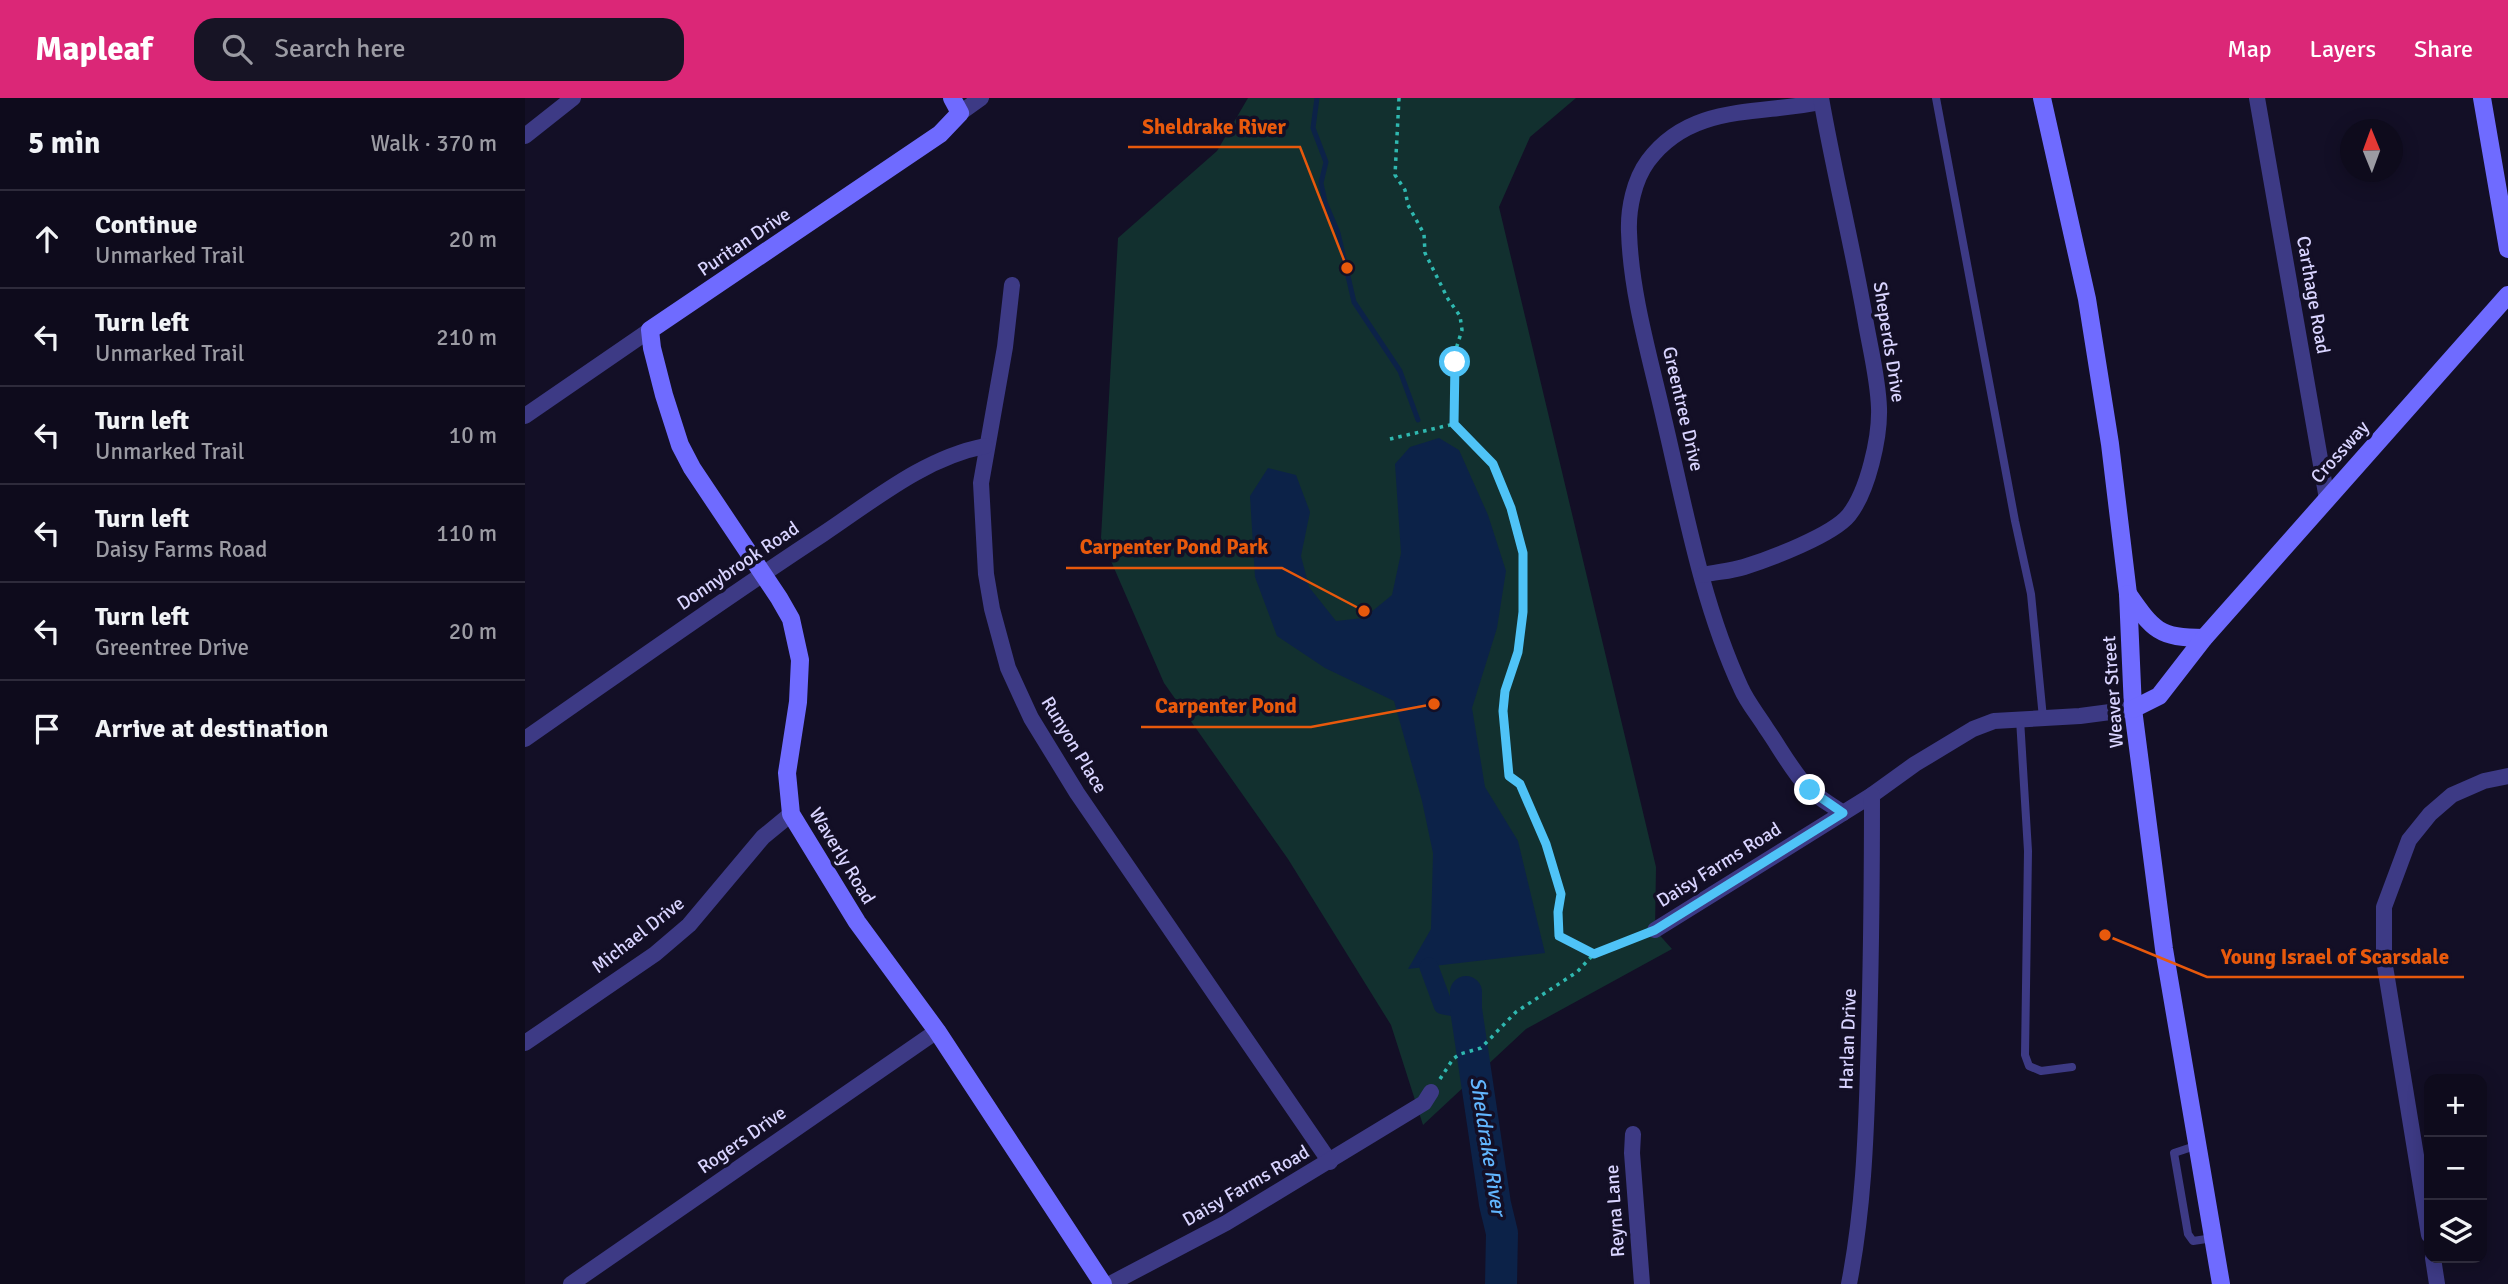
<!DOCTYPE html>
<meta charset="utf-8">
<style>
:root{--surface:#0e0b1c;--page:#171425;--text:#f1f3f6;--muted:#9b9ba3;--line:#2e2b3b;--accent:#db2777}
body{margin:0;font-family:Signika,sans-serif;background:var(--page);color:var(--text)}
.controls{position:absolute;right:21px;bottom:21px;display:grid;overflow:hidden;border-radius:14px;box-shadow:0 4px 18px #0003}
.controls button{width:63px;height:63px;display:grid;place-items:center;padding:0;border:0;border-bottom:2px solid var(--line);background:var(--surface);color:var(--text);font:35px sans-serif}
.compass{position:absolute;left:1815px;top:21px;width:63px;height:63px;border-radius:50%;background:var(--surface);box-shadow:0 4px 18px #0003;rotate:359deg}
.stop{position:absolute;width:21px;height:21px;margin:-16px;border:5px solid #4fc3f7;border-radius:50%;background:#fff}
.stop.end{background:#4fc3f7;border-color:#fff;box-shadow:0 2px 7px #0008}
.list{margin:0;padding:0;list-style:none}
h2{display:flex;justify-content:space-between;align-items:center;height:91px;margin:0;padding:0 28px;font-size:30px}
h2 small{font-size:23px;font-weight:400;color:var(--muted)}
.list li{display:grid;grid-template-columns:46px 1fr auto;gap:21px;align-items:center;box-sizing:border-box;height:98px;padding:0 28px;border-top:2px solid var(--line)}
.list b{display:block;font-size:26px;white-space:nowrap}
.list p{margin:0;font-size:23px;white-space:nowrap;color:var(--muted)}
.list em{font-size:23px;font-style:normal;color:var(--muted)}
.icon{flex:none;width:38px;height:38px;fill:none;stroke:currentColor;stroke-width:2;stroke-linecap:round;stroke-linejoin:round}
.map{position:relative;flex:none;width:1983px;height:1186px;overflow:hidden}
header{display:flex;align-items:center;gap:42px;box-sizing:border-box;height:98px;padding:0 35px;background:var(--accent);color:#fff}
header strong{font-size:33px}
nav{display:flex;gap:38px;margin-inline-start:auto;font-size:24px}
.search{width:490px;height:63px;background:var(--page);display:flex;align-items:center;gap:18px;box-sizing:border-box;padding:0 24px;border-radius:21px;color:var(--muted);font-size:26px}
main{display:flex}
aside{flex:1;background:var(--surface)}
.map>svg:first-child{display:block}
.green{fill:#12302f}
.water{fill:#0c2248}
.lines{fill:none;stroke-linecap:round;stroke-linejoin:round}
.stream{stroke:#0c2248;stroke-width:5}
.canal{stroke:#0c2248;stroke-width:19}
.river{stroke:#0c2248;stroke-width:32}
.path{stroke:#2fb8b0;stroke-width:3.5;stroke-dasharray:3.5 5;stroke-linecap:butt}
.lane{stroke:#3d3a85;stroke-width:8}
.street{stroke:#3d3a85;stroke-width:16}
.secondary{stroke:#6f6bff;stroke-width:18}
.route{stroke:#4fc3f7;stroke-width:9}
.labels{text-anchor:middle;dominant-baseline:central;stroke-width:7;stroke-linejoin:round;paint-order:stroke}
.street-label{font-size:19px;fill:#d9d4ff;stroke:#130f26}
.water-label{font-size:21px;font-style:italic;fill:#62b6ff;stroke:#130f26}
.leader{fill:none;stroke:#e8590c;stroke-width:2.5}
.callout-dot{fill:#e8590c;stroke:#130f26;stroke-width:2.5}
.callout-label{font-size:21px;text-anchor:middle;font-weight:bold;fill:#e8590c;stroke:#130f26;stroke-width:7;stroke-linejoin:round;paint-order:stroke}
</style>
<header>
<strong>Mapleaf</strong>
<div class="search"><svg class="icon" aria-label="search" viewBox="0 0 24 24"><circle cx="10" cy="10" r="6"/><path d="M15 15l6 6"/></svg>Search here</div>
<nav><a>Map</a><a>Layers</a><a>Share</a></nav>
</header>
<main>
<aside>
<h2>5 min<small>Walk · 370 m</small></h2>
<ul class="list">
<li><svg class="icon" aria-label="ahead" viewBox="0 0 24 24"><path d="M12 20V5M6 11l6-6 6 6"/></svg><div><b>Continue</b><p>Unmarked Trail</p></div><em>20 m</em></li>
<li><svg class="icon" aria-label="left" viewBox="0 0 24 24"><path d="M17 20v-9H6M10 6l-5 5 5 5"/></svg><div><b>Turn left</b><p>Unmarked Trail</p></div><em>210 m</em></li>
<li><svg class="icon" aria-label="left" viewBox="0 0 24 24"><path d="M17 20v-9H6M10 6l-5 5 5 5"/></svg><div><b>Turn left</b><p>Unmarked Trail</p></div><em>10 m</em></li>
<li><svg class="icon" aria-label="left" viewBox="0 0 24 24"><path d="M17 20v-9H6M10 6l-5 5 5 5"/></svg><div><b>Turn left</b><p>Daisy Farms Road</p></div><em>110 m</em></li>
<li><svg class="icon" aria-label="left" viewBox="0 0 24 24"><path d="M17 20v-9H6M10 6l-5 5 5 5"/></svg><div><b>Turn left</b><p>Greentree Drive</p></div><em>20 m</em></li>
<li><svg class="icon" aria-label="arrive" viewBox="0 0 24 24"><path d="M6 21V4h12l-3 4 3 4H6"/></svg><div><b>Arrive at destination</b></div></li>
</ul>
</aside>
<div class="map">
<svg width="1983" height="1186" viewBox="0 0 1983 1186">
<rect width="100%" height="100%" fill="#130f26"/>
<!-- green -->
<polygon class="green" points="723,0 1051,0 1005,39 974,109 1131,769 1130,832 1147,851 1001,931 898,1027 866,927 763,761 639,585 576,440 593,140 692,53"/>
<!-- water -->
<polygon class="water" points="914,340 934,352 963,417 981,473 972,530 947,610 960,689 993,743 1020,855 883,871 906,831 908,755 897,703 869,603 800,570 752,538 730,479 725,398 743,370 771,377 785,414 776,458 784,489 811,523 839,520 867,497 876,455 870,366 885,349"/>
<g class="lines">
<!-- stream -->
<polyline class="stream" points="792,0 788,30 801,64 796,85 800,104 813,135 829,204 875,273 893,322"/>
<!-- canal -->
<polyline class="canal" points="904,869 918,907 941,911"/>
<!-- river -->
<polyline class="river" points="941,894 941,911 970,1106 977,1135 976,1186"/>
<!-- path -->
<g class="path">
<polyline points="874,0 870,77 880,92 883,107 899,136 900,155 923,201 935,218 937,232 931,251 929,326 968,366 986,410 998,455 998,514 993,554 980,593 978,613 984,678 995,686 1021,746 1036,796 1033,814 1033,838 1069,856"/>
<polyline points="865,341 929,326"/>
<polyline points="915,981 928,961 935,956 956,950 991,914 1052,874 1069,856 1115,838"/>
</g>
<!-- lane -->
<g class="lane">
<polyline points="1411,0 1490,423 1506,496 1518,620"/>
<polyline points="1495,621 1503,753 1500,957 1504,968 1516,973 1547,969"/>
<polyline points="1673,1047 1649,1055 1663,1136 1668,1143 1688,1140"/>
</g>
<!-- street -->
<g class="street">
<polyline points="1732,0 1802,401"/>
<path d="M1296,4C1234,17 1166,5 1123,63C1109,82 1103,111 1104,134C1106,197 1125,259 1139,321C1160,410 1177,506 1216,590C1222,604 1233,617 1241,630C1255,650 1267,673 1283,690C1293,700 1307,707 1318,715"/>
<polyline points="435,15 456,0"/>
<polyline points="0,38 48,0"/>
<polyline points="487,187 480,249 456,385 461,476 467,511 483,570 506,620 552,695 805,1064"/>
<polyline points="0,318 125,232"/>
<path d="M1178,477C1191,474 1206,473 1219,469C1245,461 1308,437 1324,417C1343,393 1355,339 1354,310C1353,280 1345,250 1340,220C1327,146 1309,74 1296,0"/>
<path d="M0,641C99,572 197,502 298,436C349,402 399,360 460,348"/>
<polyline points="1130,832 1347,697 1390,666 1448,631 1469,623 1555,618 1608,611"/>
<polyline points="0,945 130,856 164,827 238,739 266,716"/>
<polyline points="1108,1036 1107,1055 1117,1186"/>
<polyline points="1904,1137 1859,862 1859,809 1884,742 1905,716 1927,697 1959,683 1983,678"/>
<polyline points="1908,1160 1912,1186"/>
<polyline points="46,1186 412,933"/>
<polyline points="585,1186 701,1125 899,1005 906,994"/>
<path d="M1324,1186C1338,1114 1341,1042 1343,969C1346,878 1347,787 1347,697"/>
</g>
<!-- secondary -->
<g class="secondary">
<polyline points="427,0 435,15 415,36 125,232 127,250 139,297 155,347 167,370 254,500 266,521 275,562 273,604 262,675 266,716 332,824 412,933 578,1186"/>
<polyline points="1517,0 1562,201 1585,346 1603,496 1608,611 1639,851 1696,1186"/>
<polyline points="1957,0 1983,151"/>
<path d="M1603,496C1628,532 1634,540 1679,540"/>
<polyline points="1608,611 1634,598 1679,540 1983,197"/>
</g>
</g>
<g class="lines">
<!-- route -->
<polyline class="route" points="930,264 929,326 968,366 986,410 998,455 998,514 993,554 980,593 978,613 984,678 995,686 1021,746 1036,796 1033,814 1034,838 1069,856 1130,832 1318,715 1285,692"/>
</g>
<g class="labels">
<!-- street labels -->
<g class="street-label">
<text transform="translate(219 144) rotate(-34)">Puritan Drive</text>
<text transform="translate(1788 197) rotate(80)">Carthage Road</text>
<text transform="translate(1364 244) rotate(81)">Sheperds Drive</text>
<text transform="translate(1158 311) rotate(77)">Greentree Drive</text>
<text transform="translate(1815 354) rotate(-48)">Crossway</text>
<text transform="translate(213 468) rotate(-34)">Donnybrook Road</text>
<text transform="translate(1588 594) rotate(-94)">Weaver Street</text>
<text transform="translate(549 647) rotate(59)">Runyon Place</text>
<text transform="translate(317 758) rotate(59)">Waverly Road</text>
<text transform="translate(1194 767) rotate(-32)">Daisy Farms Road</text>
<text transform="translate(113 837) rotate(-38)">Michael Drive</text>
<text transform="translate(1323 941) rotate(-88)">Harlan Drive</text>
<text transform="translate(217 1042) rotate(-35)">Rogers Drive</text>
<text transform="translate(721 1088) rotate(-30)">Daisy Farms Road</text>
<text transform="translate(1090 1113) rotate(-94)">Reyna Lane</text>
</g>
<!-- water labels -->
<g class="water-label">
<text transform="translate(963 1048) rotate(81)">Sheldrake River</text>
</g>
</g>
<!-- callouts -->
<path class="leader" d="M822 170L775 49H603M839 513L757 470H541M909 606L786 629H616M1580 837L1682 879H1939"/>
<g class="callout-dot">
<circle cx="822" cy="170" r="7"/>
<circle cx="839" cy="513" r="7"/>
<circle cx="909" cy="606" r="7"/>
<circle cx="1580" cy="837" r="7"/>
</g>
<g class="callout-label">
<text x="689" y="36">Sheldrake River</text>
<text x="649" y="456">Carpenter Pond Park</text>
<text x="701" y="615">Carpenter Pond</text>
<text x="1810" y="866">Young Israel of Scarsdale</text>
</g>
</svg>
<div class="controls">
<button>+</button>
<button>−</button>
<button><svg class="icon" aria-label="layers" viewBox="0 0 24 24"><path d="M12 4l9 5-9 5-9-5zM3 14l9 5 9-5"/></svg></button>
</div>
<svg class="compass" viewBox="-18 -18 36 36"><path d="M0-13l5 13h-10z" fill="#e53935"/><path d="M0 13l5-13h-10z" fill="#9b9ba3"/></svg>
<div class="stop" style="left:930px;top:264px"></div>
<div class="stop end" style="left:1285px;top:692px"></div>
</div>
</main>
